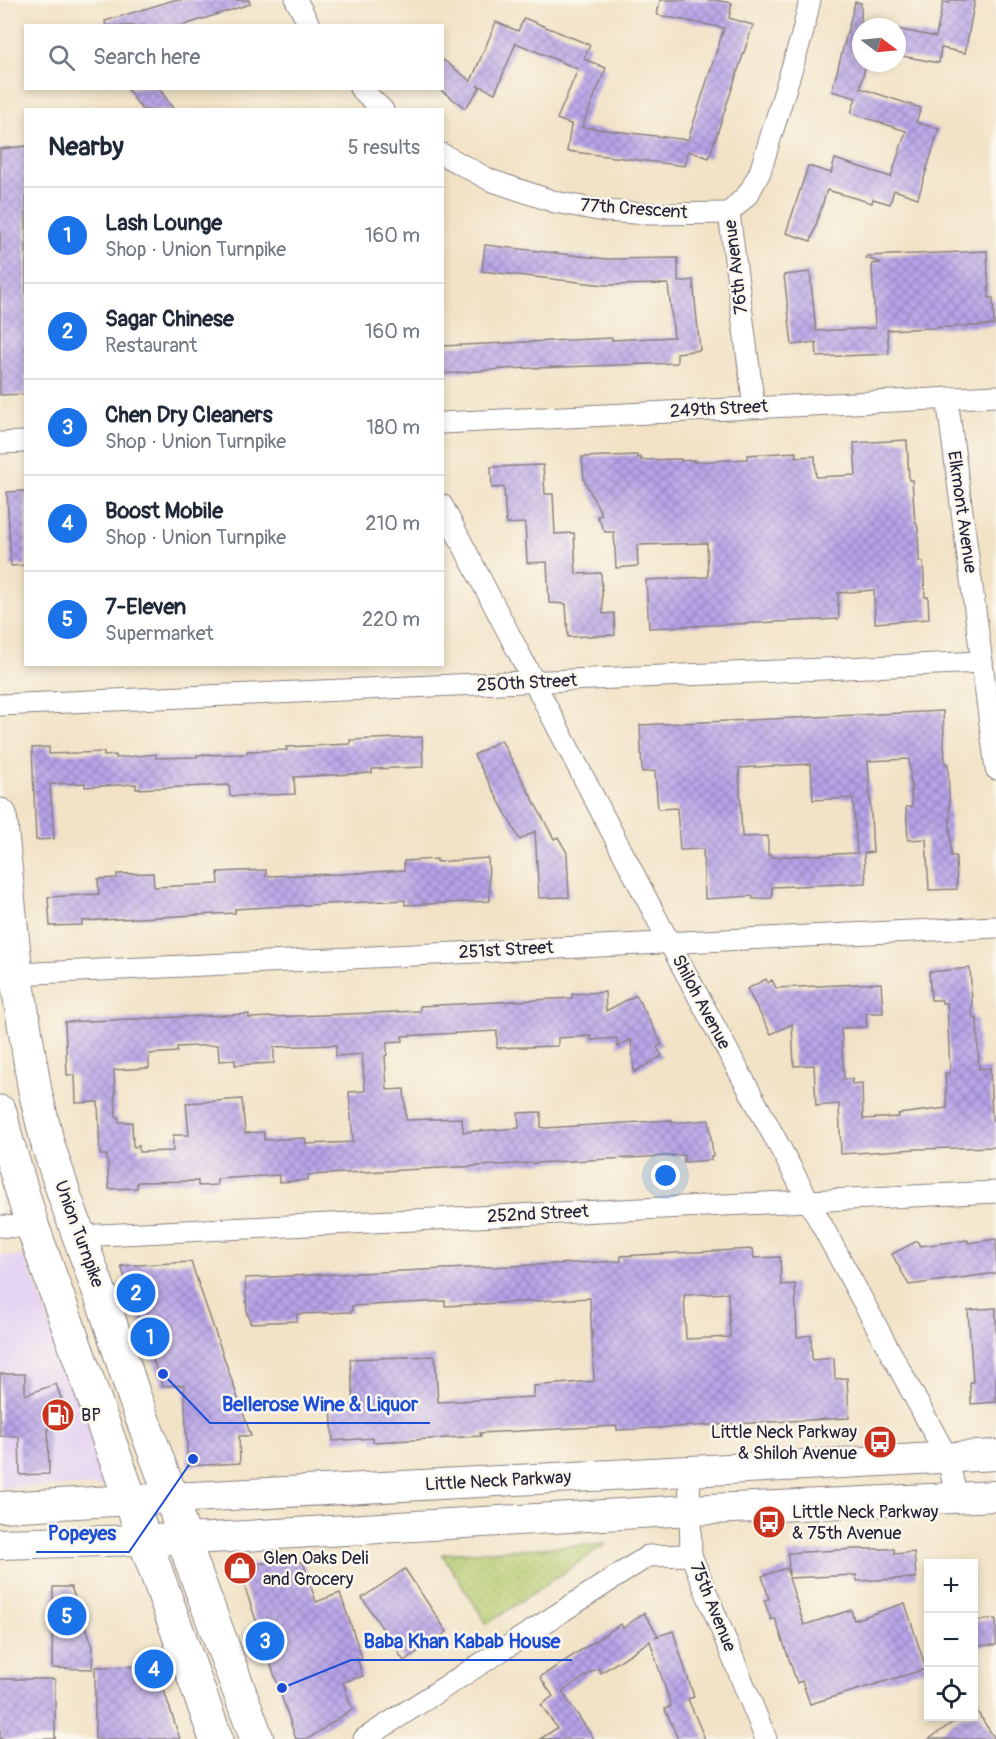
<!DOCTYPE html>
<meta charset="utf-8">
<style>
:root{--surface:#fff;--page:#f2f2f3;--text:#1f2937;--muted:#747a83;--line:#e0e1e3;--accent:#1a73e8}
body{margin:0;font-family:Pangolin,sans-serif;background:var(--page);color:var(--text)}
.controls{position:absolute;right:18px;bottom:18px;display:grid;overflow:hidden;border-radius:0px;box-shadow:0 3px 9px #0003}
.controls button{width:54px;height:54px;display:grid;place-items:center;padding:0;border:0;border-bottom:2px solid var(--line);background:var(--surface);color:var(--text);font:30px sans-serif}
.compass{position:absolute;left:852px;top:18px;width:54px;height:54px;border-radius:50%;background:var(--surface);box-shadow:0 3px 9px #0003;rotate:106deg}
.you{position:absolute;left:666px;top:1176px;width:21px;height:21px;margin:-15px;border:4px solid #fff;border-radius:50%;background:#1a73e8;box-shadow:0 0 0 9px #1a73e833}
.badge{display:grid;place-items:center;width:39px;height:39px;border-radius:50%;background:var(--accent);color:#fff;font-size:20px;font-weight:700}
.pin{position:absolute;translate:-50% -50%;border:3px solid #fff;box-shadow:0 2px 6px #0006}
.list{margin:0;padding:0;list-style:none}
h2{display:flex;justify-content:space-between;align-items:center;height:78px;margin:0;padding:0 24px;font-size:26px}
h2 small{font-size:20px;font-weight:400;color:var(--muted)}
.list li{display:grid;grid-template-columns:39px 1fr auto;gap:18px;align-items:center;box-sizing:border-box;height:96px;padding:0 24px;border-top:2px solid var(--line)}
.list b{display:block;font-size:22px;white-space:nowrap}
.list p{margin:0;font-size:20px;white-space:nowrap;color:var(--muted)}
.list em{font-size:20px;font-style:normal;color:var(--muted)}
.icon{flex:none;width:33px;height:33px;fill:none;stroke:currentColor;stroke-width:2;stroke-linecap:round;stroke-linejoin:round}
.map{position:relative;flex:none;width:996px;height:1739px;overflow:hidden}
.search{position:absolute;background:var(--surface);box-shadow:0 3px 9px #0003;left:24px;top:24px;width:420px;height:66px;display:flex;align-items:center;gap:15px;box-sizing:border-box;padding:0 21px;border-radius:0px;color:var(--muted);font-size:22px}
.panel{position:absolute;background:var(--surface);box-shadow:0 3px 9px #0003;left:24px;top:108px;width:420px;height:558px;border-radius:0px}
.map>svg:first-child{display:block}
.built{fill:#e4d3f2}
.park{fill:url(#park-dots);stroke:#6c7654;stroke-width:1.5}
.building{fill:url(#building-cross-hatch);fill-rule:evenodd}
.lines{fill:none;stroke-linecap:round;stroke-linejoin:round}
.street-casing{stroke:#8a8281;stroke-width:23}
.secondary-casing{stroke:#8a8281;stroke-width:32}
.primary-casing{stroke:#8a8281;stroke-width:35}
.street{stroke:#fff;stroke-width:21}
.secondary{stroke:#fff;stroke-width:30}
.primary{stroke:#fff;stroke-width:33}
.labels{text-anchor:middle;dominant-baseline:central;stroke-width:5;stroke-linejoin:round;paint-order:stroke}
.street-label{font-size:18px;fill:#22223b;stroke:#fbf7ec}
.poi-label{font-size:18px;fill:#22223b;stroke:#fbf7ec;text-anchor:start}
.leader{fill:none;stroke:#1d4ed8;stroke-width:2}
.callout-dot{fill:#1d4ed8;stroke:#fbf7ec;stroke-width:2}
.callout-label{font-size:20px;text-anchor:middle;font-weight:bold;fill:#1d4ed8;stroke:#fbf7ec;stroke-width:5;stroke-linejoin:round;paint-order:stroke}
</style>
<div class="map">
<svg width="996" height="1739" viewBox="0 0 996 1739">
<defs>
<pattern id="park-dots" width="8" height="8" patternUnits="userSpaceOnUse" patternTransform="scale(1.5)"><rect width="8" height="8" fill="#b5ca6e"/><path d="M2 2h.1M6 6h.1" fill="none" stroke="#9bad60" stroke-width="1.8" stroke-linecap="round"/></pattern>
<pattern id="building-cross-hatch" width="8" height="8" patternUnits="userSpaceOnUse" patternTransform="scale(1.5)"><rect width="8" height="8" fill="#b7a3e8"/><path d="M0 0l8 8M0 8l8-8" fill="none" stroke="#9484bd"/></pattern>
</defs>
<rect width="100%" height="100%" fill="#fbf7ec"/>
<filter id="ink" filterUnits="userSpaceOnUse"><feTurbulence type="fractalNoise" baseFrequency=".0167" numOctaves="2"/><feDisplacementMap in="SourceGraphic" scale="12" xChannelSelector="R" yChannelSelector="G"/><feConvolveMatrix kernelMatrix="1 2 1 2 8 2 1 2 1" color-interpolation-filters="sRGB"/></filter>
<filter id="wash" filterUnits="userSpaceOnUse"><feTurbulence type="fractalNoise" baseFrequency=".008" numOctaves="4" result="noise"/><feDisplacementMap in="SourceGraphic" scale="24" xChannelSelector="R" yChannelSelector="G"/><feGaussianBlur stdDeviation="1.35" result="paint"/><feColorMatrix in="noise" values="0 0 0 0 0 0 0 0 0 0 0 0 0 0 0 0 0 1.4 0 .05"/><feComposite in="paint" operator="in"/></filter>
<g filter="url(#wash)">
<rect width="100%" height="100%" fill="#f2e3c7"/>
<!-- built -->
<polygon class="built" points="0,1256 25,1256 111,1486 0,1487"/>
<!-- park -->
<polygon class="park" points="606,1544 487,1624 442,1554"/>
<g id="blocks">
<!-- building -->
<g class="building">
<polygon points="174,0 249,0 250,4 181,26 106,26 105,21"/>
<polygon points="660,0 715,0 732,3 729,18 753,25 709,158 688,151 685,166 567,151 571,125 573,125 557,119 578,69 516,43 495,93 477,85 480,88 465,108 442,91 442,59 471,81 496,22 518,31 524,18 590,45 584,59 606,68 582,127 688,140 724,28 657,15"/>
<polygon points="950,0 975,0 965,53 941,48 939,63 897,55 897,29 936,37 943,2 949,3"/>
<polygon points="855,2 861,3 861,63 866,63 860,88 921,108 916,122 939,129 918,198 894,190 890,204 873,199 872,203 827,190 811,241 786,233 808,166 831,173 835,159 891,177 906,131 851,113 856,98 832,91"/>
<polygon points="127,88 159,88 174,110 142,110"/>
<polygon points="26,146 26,394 0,395 0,149"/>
<polygon points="485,245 607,259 678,258 678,282 693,280 700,350 677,353 677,363 504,369 442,374 442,346 612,338 612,340 674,337 668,284 605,285 482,271"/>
<polygon points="987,251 989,298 993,298 994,325 887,330 889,354 817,357 816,342 792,345 784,275 810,272 816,331 875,328 872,264 881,263 866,258 867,256"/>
<polygon points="907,440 909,480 912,480 915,522 916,522 918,528 919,562 923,562 925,597 928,597 929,619 875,623 874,590 838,593 839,619 649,628 646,580 708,577 707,543 637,545 638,566 616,568 614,532 605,532 597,516 602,515 584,480 582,457 637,455 638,458 641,457 641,460 681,459 681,461 694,460 694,462 747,459 747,455 796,452 796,457 815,456 816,477 856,475 854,443"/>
<polygon points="543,465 545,494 553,494 555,534 574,533 576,574 601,573 603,614 614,613 615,635 568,637 566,604 549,603 547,562 527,563 525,523 506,524 504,487 492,488 491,467"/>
<polygon points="26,491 26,565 11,566 7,492"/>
<path d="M943,711L945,764H948L951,856H956L957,889L929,890L926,839L908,840L906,807H912L909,759L868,761L873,852L864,853L866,883L772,887V898L753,899V896L705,899L703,849L680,850L677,808L658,809L655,771L642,772L640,725ZM811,764L813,800L853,798L857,853L771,857L770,854L768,855V836L742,837L739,768Z"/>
<polygon points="422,737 423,767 372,769 372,773 294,777 295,794 230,796 229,785 136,789 136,784 85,787 85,783 50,784 54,839 36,840 32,748 49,747 49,754 104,752 104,756 116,755 116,758 156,754 156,758 197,757 197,755 247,754 247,751 287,750 286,747 350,744 350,740"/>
<polygon points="501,740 554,839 558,837 567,853 569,897 539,898 535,831 520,840 474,755"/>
<polygon points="488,858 490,901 405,905 405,900 268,907 235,909 235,913 82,921 82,925 50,926 48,897 99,894 98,879 117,878 117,874 153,873 154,887 219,884 218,872 266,870 266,876 344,874 404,870 404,861 437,859 437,862"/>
<polygon points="970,968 973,1019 977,1018 979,1069 990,1068 992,1120 995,1120 996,1147 916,1149 841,1154 839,1104 816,1106 814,1065 794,1066 792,1024 771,1034 747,989 766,979 768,983 772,980 776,988 881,983 883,1013 866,1013 867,1027 841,1028 844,1079 852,1079 852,1084 862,1083 863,1119 899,1117 898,1114 947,1108 945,1073 950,1073 947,1003 942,1003 942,1000 931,1000 929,972"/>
<path d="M605,992L606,1011L636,995L662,1044L657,1047L662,1056L634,1072L631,1039L618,1047L617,1038L591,1040V1036L558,1038V1046L497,1048V1031L402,1036L403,1041L387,1042V1055L385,1056L387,1090L404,1089L406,1120L462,1118L463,1132L519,1128L518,1113L541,1112V1127L545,1128L672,1120V1123L709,1120L713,1156H711V1160L684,1162V1155L308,1175V1180L279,1182V1175L217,1179V1185L198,1186V1181L137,1182V1188L109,1189L107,1155H100L98,1102L76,1103L75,1075H67L65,1022L249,1014V1018L420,1011V1006L572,998V994ZM218,1045L219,1061L235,1060V1065L274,1063V1047L336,1045V1056L362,1054L365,1091L349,1092L353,1142L306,1144L305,1138L264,1140V1132L245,1133L242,1099L186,1103L189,1135H173V1151L139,1152V1146L133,1147L132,1122H119L118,1117H116L114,1070L149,1068V1054L177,1052V1047Z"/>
<polygon points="996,1239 996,1273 909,1285 892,1254 917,1241 920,1246 968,1240 968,1243"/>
<path d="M753,1249L754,1258L780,1257L781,1285L795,1284L797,1337L811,1335L812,1360L834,1358L835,1379L847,1378L849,1418L617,1430V1426L576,1428L480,1433L481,1436L413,1440L373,1442V1438L333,1441L331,1407L354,1405L350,1359L435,1356L438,1402L534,1397V1386L594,1381L590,1298L445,1306V1301L352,1306V1312L297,1314V1321L250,1323L249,1315H247L245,1278L621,1261V1256ZM728,1293L730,1337L686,1339L684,1295Z"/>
<polygon points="191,1262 251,1436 239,1436 240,1463 188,1466 184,1385 162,1386 121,1266"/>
<polygon points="996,1308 996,1402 971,1404 970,1382 973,1382 968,1310"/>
<polygon points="0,1374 25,1374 25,1395 56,1384 68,1418 48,1425 49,1474 20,1475 19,1436 0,1436"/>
<polygon points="856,1549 894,1549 895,1554 914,1552 916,1578 857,1581 856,1575 789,1578 804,1625 851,1610 854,1620 905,1603 926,1669 810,1704 802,1681 797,1683 775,1618 771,1620 764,1600 769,1599 762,1576 786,1568 789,1576 788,1553"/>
<polygon points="303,1562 316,1602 340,1593 362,1658 357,1659 363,1676 343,1682 352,1709 308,1739 296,1739 237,1564"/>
<polygon points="405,1569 447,1632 404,1661 362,1598"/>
<polygon points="53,1587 71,1587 93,1646 92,1669 52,1668"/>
<polygon points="644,1613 658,1635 655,1637 673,1631 694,1697 688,1699 705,1739 678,1739 665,1709 671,1706 650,1641 601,1673 598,1668 562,1692 594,1739 540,1739 557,1728 541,1705 553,1696 540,1677 621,1624 623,1628"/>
<polygon points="996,1619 996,1645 974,1646 974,1621"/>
<polygon points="156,1666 180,1739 95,1739 95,1667"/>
<rect x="0" y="1679" width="55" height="60"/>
<polygon points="975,1708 995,1739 929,1739 962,1716 974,1716"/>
</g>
</g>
</g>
<g filter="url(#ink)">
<use href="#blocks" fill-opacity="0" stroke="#8a8281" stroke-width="1.5"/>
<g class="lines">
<!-- street casing -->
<g class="street-casing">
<g id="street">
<polyline points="296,0 310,26"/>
<polyline points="360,88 383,110"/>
<polyline points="442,154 490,180 555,202 604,211 651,214 729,213"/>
<polyline points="947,398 996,769"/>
<polyline points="754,407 729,213 749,193 760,172 802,35 810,0"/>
<polyline points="442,423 996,396"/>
<polyline points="0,443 26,442"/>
<polyline points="442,505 669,942 947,1457 957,1498"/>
<polyline points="0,705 982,662"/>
<polyline points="16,974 996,927"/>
<polyline points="0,1226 33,1228"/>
<polyline points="79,1236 996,1192"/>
<polyline points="689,1470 691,1555 766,1739"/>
<polyline points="364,1739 648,1556 691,1555"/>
</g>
</g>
<!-- secondary casing -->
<g class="secondary-casing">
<g id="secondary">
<polyline points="0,1507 996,1455"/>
<polyline points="0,1544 210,1538 690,1510 996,1496"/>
</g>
</g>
<!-- primary casing -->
<g class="primary-casing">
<g id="primary">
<polyline points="0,815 16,974 35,1091 48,1145 66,1200 106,1310 134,1396 172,1499 191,1561 257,1739"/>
<polyline points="0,1112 6,1138 33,1228 216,1739"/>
</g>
</g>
<!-- street -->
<use href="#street" class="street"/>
<!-- secondary -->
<use href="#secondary" class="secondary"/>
<!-- primary -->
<use href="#primary" class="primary"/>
</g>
</g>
<!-- icons -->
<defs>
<g id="fuel-disc" transform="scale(1.725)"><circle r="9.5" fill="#c8321e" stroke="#fbf7ec"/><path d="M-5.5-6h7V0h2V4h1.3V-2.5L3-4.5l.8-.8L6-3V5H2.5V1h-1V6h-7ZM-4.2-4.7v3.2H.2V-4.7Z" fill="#fff"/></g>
<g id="bus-disc" transform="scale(1.725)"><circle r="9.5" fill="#c8321e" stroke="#fbf7ec"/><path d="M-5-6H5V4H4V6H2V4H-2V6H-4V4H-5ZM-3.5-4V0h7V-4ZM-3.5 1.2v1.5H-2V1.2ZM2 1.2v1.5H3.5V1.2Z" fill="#fff"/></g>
<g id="shop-disc" transform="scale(1.725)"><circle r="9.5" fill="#c8321e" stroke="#fbf7ec"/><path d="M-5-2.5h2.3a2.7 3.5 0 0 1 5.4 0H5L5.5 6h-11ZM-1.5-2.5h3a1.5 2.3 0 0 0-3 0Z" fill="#fff"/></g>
</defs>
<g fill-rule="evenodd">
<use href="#fuel-disc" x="58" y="1415"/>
<use href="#bus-disc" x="880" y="1442"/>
<use href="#bus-disc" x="769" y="1522"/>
<use href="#shop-disc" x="240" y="1568"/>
</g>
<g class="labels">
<!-- street labels -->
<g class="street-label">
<text transform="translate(634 209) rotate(4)">77th Crescent</text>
<text transform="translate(736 267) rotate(-97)">76th Avenue</text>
<text transform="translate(719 409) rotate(-3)">249th Street</text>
<text transform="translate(962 512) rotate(82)">Elkmont Avenue</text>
<text transform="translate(527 683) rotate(-3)">250th Street</text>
<text transform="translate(506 950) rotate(-3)">251st Street</text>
<text transform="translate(701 1002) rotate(62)">Shiloh Avenue</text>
<text transform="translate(538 1214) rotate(-3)">252nd Street</text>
<text transform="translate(79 1234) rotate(70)">Union Turnpike</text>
<text transform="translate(498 1481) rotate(-3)">Little Neck Parkway</text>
<text transform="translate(713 1607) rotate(68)">75th Avenue</text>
</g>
<!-- poi labels -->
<g class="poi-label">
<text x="81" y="1415">BP</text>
<text x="857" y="1432" text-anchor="end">Little Neck Parkway<tspan x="857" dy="21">&amp; Shiloh Avenue</tspan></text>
<text x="792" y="1512">Little Neck Parkway<tspan x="792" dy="21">&amp; 75th Avenue</tspan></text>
<text x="263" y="1558">Glen Oaks Deli<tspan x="263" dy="21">and Grocery</tspan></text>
</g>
</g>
<!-- callouts -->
<path class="leader" d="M163 1374L210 1423H430M193 1459L129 1552H36M282 1688L351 1660H572"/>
<g class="callout-dot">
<circle cx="163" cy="1374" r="6"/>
<circle cx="193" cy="1459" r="6"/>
<circle cx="282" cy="1688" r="6"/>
</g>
<g class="callout-label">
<text x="320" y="1411">Bellerose Wine &amp; Liquor</text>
<text x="82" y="1540">Popeyes</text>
<text x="462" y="1648">Baba Khan Kabab House</text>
</g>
</svg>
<div class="controls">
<button>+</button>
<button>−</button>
<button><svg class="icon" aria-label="locate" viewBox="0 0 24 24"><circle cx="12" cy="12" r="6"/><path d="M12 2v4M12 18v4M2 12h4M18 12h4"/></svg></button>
</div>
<svg class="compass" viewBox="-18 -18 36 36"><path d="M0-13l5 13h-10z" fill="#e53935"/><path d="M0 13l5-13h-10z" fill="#747a83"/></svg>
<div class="you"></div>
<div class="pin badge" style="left:150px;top:1337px">1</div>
<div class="pin badge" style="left:136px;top:1293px">2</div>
<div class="pin badge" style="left:265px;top:1641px">3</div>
<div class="pin badge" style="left:154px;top:1669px">4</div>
<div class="pin badge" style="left:67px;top:1616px">5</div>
<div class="search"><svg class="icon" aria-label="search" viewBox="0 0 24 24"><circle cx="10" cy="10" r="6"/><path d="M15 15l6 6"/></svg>Search here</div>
<section class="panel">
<h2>Nearby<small>5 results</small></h2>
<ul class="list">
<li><span class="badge">1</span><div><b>Lash Lounge</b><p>Shop · Union Turnpike</p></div><em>160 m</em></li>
<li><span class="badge">2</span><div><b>Sagar Chinese</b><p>Restaurant</p></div><em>160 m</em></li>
<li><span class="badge">3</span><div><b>Chen Dry Cleaners</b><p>Shop · Union Turnpike</p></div><em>180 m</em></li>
<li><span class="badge">4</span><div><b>Boost Mobile</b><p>Shop · Union Turnpike</p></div><em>210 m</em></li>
<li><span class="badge">5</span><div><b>7-Eleven</b><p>Supermarket</p></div><em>220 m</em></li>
</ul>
</section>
</div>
